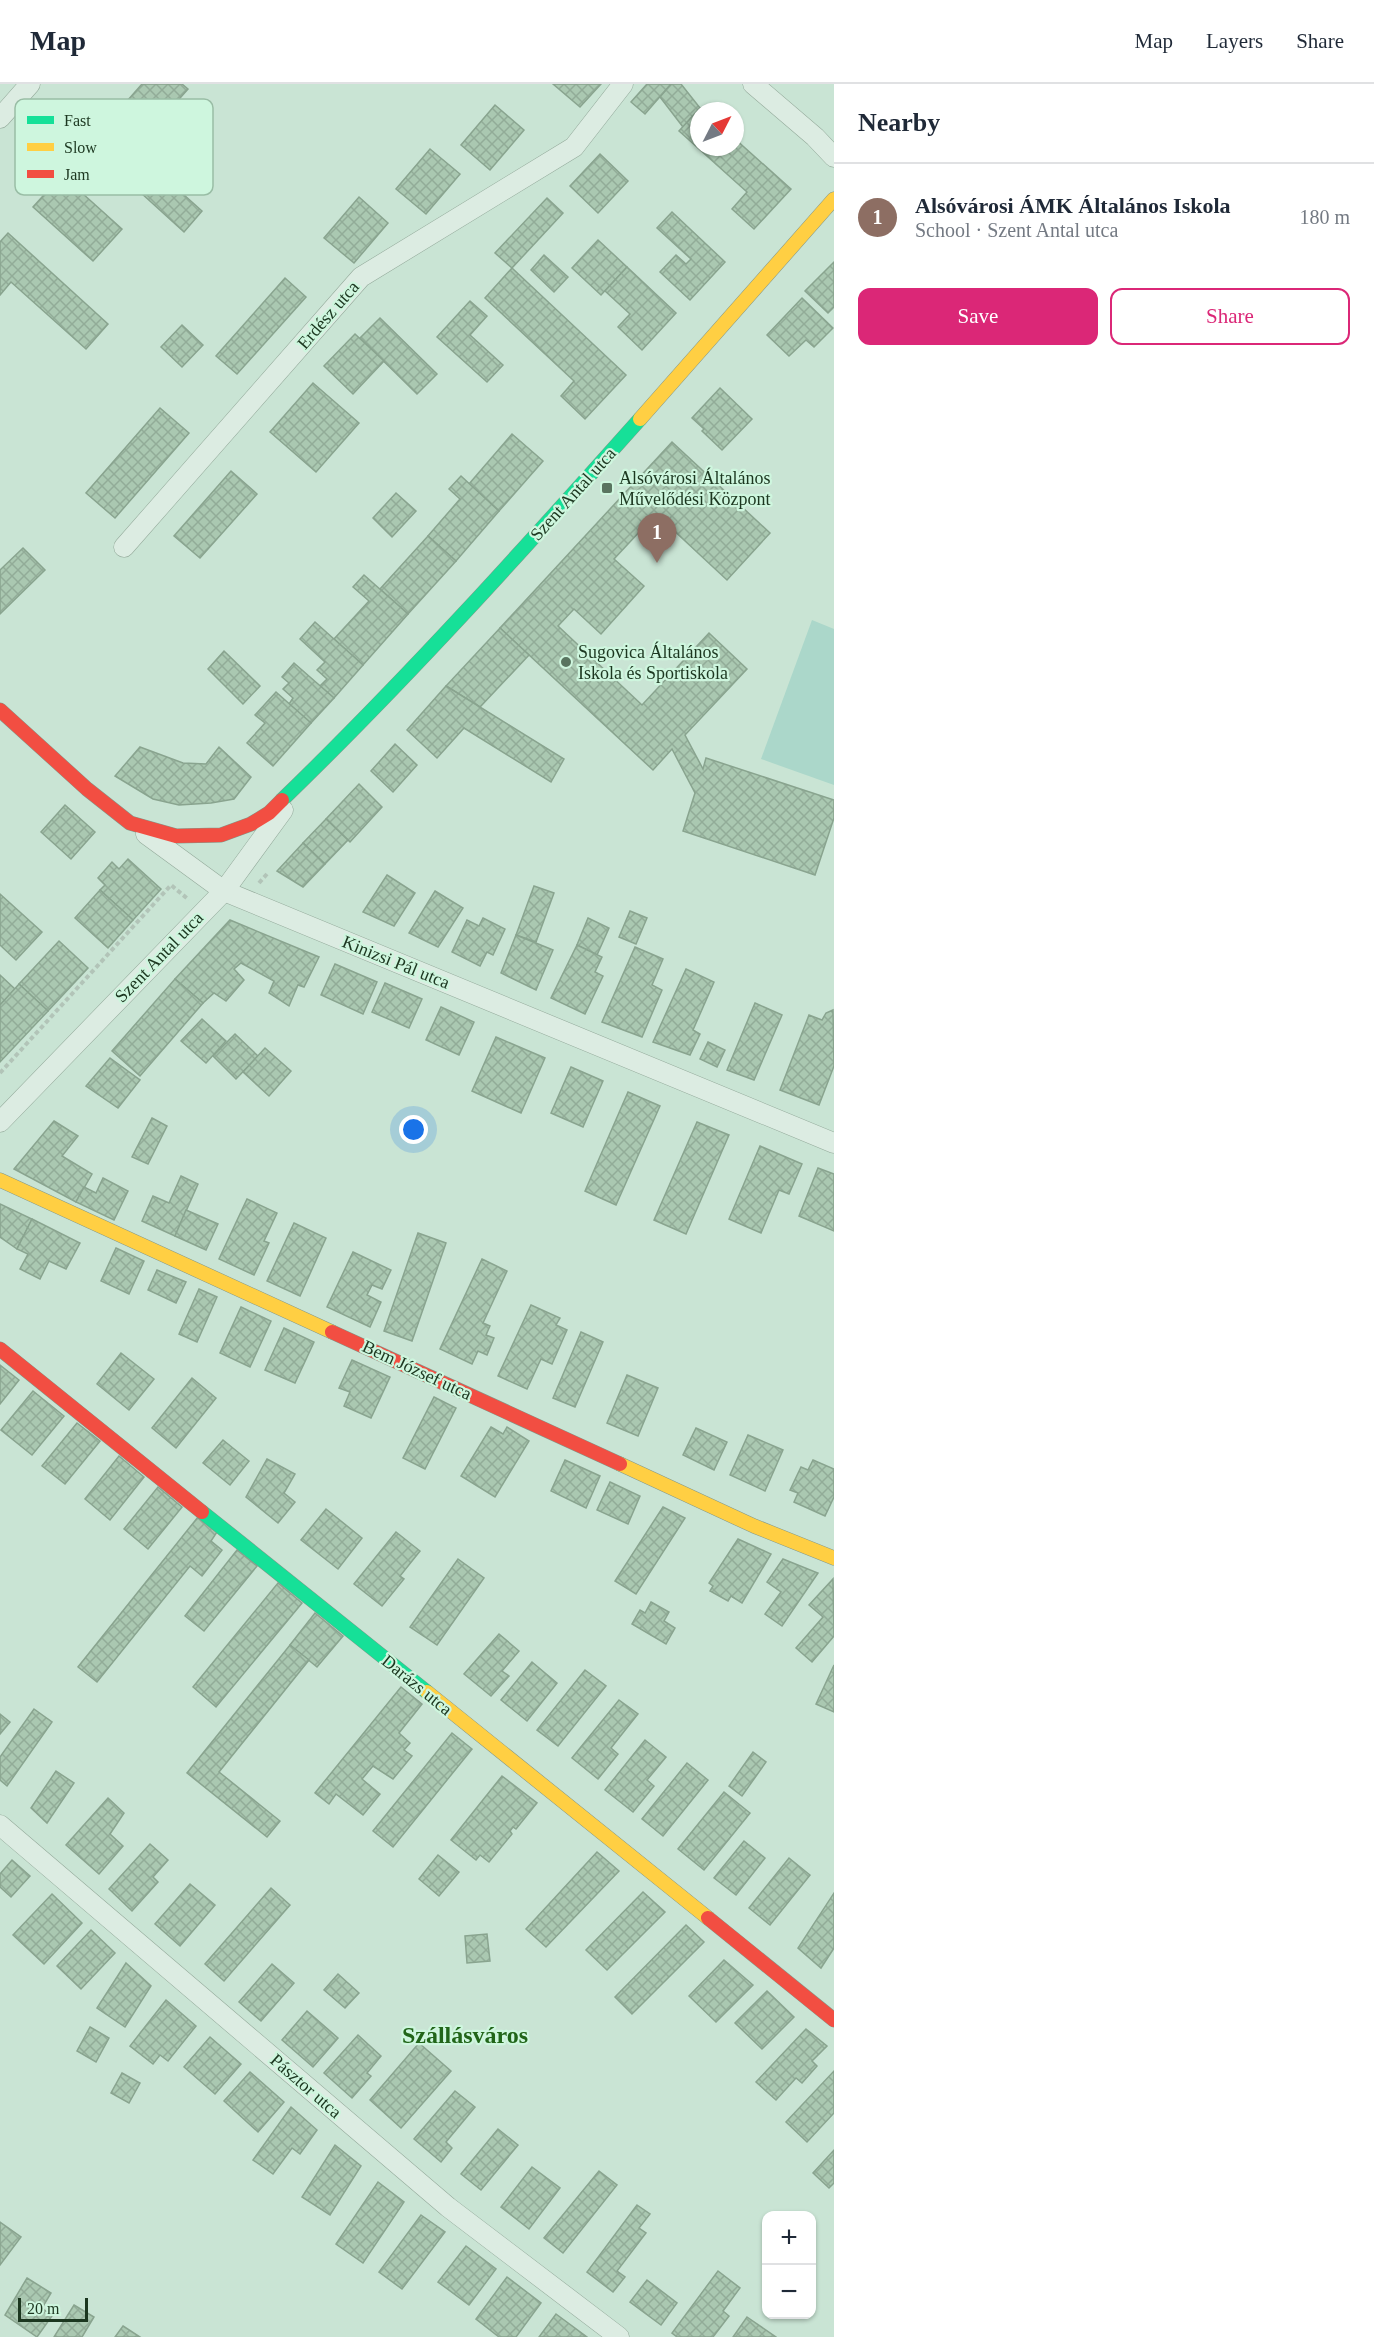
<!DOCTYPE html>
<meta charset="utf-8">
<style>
:root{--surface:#fff;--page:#f6f6f7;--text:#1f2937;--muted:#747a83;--line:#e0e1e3;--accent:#db2777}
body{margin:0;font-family:Georgia,serif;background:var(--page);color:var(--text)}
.controls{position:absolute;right:18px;bottom:18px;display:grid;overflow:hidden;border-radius:12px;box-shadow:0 2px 4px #0004}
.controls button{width:54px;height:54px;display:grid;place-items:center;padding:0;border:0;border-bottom:2px solid var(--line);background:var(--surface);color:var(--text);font:30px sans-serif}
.compass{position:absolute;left:690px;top:18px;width:54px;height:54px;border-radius:50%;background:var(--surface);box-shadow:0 2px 4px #0004;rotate:48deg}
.scale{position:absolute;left:18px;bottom:15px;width:70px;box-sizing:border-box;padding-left:6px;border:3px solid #1c3720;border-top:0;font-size:16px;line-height:21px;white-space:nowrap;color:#1c3720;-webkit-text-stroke:4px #cef6de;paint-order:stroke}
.you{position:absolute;left:414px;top:1046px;width:21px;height:21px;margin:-15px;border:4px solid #fff;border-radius:50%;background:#1a73e8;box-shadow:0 0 0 9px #1a73e833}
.badge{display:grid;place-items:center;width:39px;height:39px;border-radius:50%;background:var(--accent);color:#fff;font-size:20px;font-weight:700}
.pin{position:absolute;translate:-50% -50px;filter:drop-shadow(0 2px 3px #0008)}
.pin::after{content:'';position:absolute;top:32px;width:21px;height:18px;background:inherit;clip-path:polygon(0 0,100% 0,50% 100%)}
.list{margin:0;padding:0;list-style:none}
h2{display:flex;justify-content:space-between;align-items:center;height:78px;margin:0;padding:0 24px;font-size:26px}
h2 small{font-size:20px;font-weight:400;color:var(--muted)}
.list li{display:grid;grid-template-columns:39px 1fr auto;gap:18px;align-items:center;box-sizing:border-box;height:108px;padding:0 24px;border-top:2px solid var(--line)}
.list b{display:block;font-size:22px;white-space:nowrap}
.list p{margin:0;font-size:20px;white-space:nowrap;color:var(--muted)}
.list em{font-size:20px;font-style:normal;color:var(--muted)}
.actions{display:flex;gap:12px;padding:18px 24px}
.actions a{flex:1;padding:14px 0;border:2px solid var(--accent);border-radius:12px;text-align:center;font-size:21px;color:var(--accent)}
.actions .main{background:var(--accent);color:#fff}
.map{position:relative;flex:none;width:834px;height:2253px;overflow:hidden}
header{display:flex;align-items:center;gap:36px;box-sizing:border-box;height:84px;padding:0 30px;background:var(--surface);border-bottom:2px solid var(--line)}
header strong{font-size:28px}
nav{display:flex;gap:33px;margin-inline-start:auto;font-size:21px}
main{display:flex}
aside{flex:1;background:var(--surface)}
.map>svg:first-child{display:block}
.green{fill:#abd7ca}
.building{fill:url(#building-cross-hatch);stroke:#89a48f;stroke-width:1.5}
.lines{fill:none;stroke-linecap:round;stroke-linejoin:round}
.street-casing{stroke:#93a99a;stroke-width:21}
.fast-casing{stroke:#83988a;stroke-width:15}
.slow-casing{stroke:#83988a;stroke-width:15}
.jam-casing{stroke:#83988a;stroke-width:15}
.path{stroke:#b2c4b8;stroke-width:4;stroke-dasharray:4.5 3;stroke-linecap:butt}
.street{stroke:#dcece2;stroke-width:20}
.fast{stroke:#16e098;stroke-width:14}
.slow{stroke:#ffcf43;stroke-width:14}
.jam{stroke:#f24e42;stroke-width:14}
.poi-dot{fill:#59745f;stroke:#cef6de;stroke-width:2}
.labels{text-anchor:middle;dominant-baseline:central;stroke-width:4.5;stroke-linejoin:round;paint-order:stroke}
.street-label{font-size:18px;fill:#1c3720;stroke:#cef6de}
.poi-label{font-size:18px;fill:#1c3720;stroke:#cef6de;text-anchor:start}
.district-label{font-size:24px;font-weight:bold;fill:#216519;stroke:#cef6de}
.key{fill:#cef6de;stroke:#99bda5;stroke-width:1.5}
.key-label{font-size:16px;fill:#1c3720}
</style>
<header>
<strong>Map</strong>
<nav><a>Map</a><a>Layers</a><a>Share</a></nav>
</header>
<main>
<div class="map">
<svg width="834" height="2253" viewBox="0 0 834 2253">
<defs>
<pattern id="building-cross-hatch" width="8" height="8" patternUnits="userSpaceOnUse" patternTransform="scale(1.5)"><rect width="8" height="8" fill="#aac8b1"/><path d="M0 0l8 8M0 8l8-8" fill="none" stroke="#92ac98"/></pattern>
</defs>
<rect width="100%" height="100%" fill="#c9e4d4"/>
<!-- green -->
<polygon class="green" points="812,536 834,545 834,701 761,675"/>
<!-- building -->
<g class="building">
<polygon points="142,0 182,0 188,5 134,66 106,41"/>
<polygon points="553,0 601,0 580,23"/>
<polygon points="647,0 671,0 645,30 631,18"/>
<polygon points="671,0 681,0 700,24 683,43 660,13"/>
<polygon points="495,21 524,46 490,86 461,61"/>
<polygon points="700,24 703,27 699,27 699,63 735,63 735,55 791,105 754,145 732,125 747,108 679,47"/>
<polygon points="106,41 202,127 184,148 108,79 88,102 67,84"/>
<polygon points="430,65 460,90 426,130 396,105"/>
<polygon points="600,70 628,97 598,129 570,102"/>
<polygon points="62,91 122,145 93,177 33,123"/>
<polygon points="359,113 388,139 354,179 324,154"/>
<polygon points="547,114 563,129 512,184 495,169"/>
<polygon points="672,128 725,178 690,216 660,188 676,171 686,180 691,175 657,144"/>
<polygon points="8,149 108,240 86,265 11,198 0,211 0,158"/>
<polygon points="598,156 627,183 601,211 572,184"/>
<polygon points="544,171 568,193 554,208 531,186"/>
<polygon points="834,178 834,223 828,229 805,207"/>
<polygon points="627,183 676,229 642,266 618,243 630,230 605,207"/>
<polygon points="512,184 626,291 585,335 561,312 574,297 485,214"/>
<polygon points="285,194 306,213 237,290 216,272"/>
<polygon points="802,214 833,244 814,263 806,256 789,272 767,251"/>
<polygon points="470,217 487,232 470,251 503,281 487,298 437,253"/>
<polygon points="380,234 437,290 417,310 360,254"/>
<polygon points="182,241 203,261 182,283 161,263"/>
<polygon points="355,250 384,277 353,310 324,282"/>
<polygon points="313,299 359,339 316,388 270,348"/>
<polygon points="720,304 752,335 722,366 702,347 704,345 692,334"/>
<polygon points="160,324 189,349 115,434 86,409"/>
<polygon points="512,350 543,377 499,427 469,400"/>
<polygon points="672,358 770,449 727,496 656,430 614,475 644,502 601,550 574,525 558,542 642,621 709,549 747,585 685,651 703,685 706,674 834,716 834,734 815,791 683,747 695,709 672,665 653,686 500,544"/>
<polygon points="231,387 257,410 200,474 174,452"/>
<polygon points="461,392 499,427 456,477 428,452 460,415 449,405"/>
<polygon points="396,409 416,427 392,453 373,434"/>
<polygon points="428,452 456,477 408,530 380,505"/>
<polygon points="23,464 45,486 0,530 0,486"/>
<polygon points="364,491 408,530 363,581 334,555 369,517 353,503"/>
<polygon points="315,538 363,581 334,614 320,602 327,595 317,586 325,578 300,555"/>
<polygon points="500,544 529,571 480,623 446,602"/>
<polygon points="224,567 260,602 243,620 208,585"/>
<polygon points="294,579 334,614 311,639 289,620 293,614 283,605 289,599 282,593"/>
<polygon points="446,602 564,675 551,698 464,644 437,674 407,646"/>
<polygon points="276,608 311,639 273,682 247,659 265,639 255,631"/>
<polygon points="395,660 417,681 393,708 371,687"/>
<polygon points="140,663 183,679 206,680 219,663 251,693 234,715 211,719 179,721 153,715 115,692"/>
<polygon points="359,700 382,723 350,758 326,735"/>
<polygon points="65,721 95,748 71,775 41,748"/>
<polygon points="326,735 348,756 325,780 303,759"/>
<polygon points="303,759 325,780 303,803 277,787"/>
<polygon points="128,775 161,805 133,836 100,806 105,801 98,794 112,778 119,785"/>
<polygon points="387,791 415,809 394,842 363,828"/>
<polygon points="534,802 554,809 536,858 516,851"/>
<polygon points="100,806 133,836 108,864 75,834"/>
<polygon points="435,807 463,824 438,863 409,849"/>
<polygon points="0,810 42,848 16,876 0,861"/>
<polygon points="630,827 647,834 636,860 619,853"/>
<polygon points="483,834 505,845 493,871 487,868 480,882 452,868 467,836 479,842"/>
<polygon points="588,834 609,844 597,871 577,861"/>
<polygon points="230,836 319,873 304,903 298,901 289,922 269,909 274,897 241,879 234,885 244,896 226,917 214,909 203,919 175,895"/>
<polygon points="516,851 553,866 536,906 501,889"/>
<polygon points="59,857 88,884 48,927 19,900"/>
<polygon points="577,861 602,873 595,888 603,892 585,930 551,914"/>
<polygon points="635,863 663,875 652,901 662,906 642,953 602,938"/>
<polygon points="335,880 377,898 363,930 321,911"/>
<polygon points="686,885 714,898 693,946 700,950 690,971 653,958"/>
<polygon points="0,891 15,905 0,921"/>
<polygon points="175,895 203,919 140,992 112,967"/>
<polygon points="385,899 422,915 409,944 372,928"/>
<polygon points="19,900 48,927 0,978 0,921"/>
<polygon points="755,919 782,931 754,996 727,986"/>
<polygon points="441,923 474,938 459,971 426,956"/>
<polygon points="833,926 834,982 819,1021 780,1006 809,931 822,936 826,929"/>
<polygon points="202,935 226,957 206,979 181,957"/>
<polygon points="235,950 258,972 236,995 213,972"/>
<polygon points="496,953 545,974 521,1029 472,1007"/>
<polygon points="708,958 725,966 717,983 700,975"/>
<polygon points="265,964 291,987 269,1012 243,988"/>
<polygon points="110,974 140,996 118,1024 86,1002"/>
<polygon points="571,983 603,997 583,1043 551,1029"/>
<polygon points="628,1008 660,1022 616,1121 585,1107"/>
<polygon points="152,1034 167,1042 148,1080 132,1073"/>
<polygon points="54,1037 78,1052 62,1072 92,1090 76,1118 14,1085"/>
<polygon points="697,1038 729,1051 686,1150 654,1136"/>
<polygon points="760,1062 802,1080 789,1110 779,1106 761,1149 729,1135"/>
<polygon points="818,1084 834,1090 834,1147 799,1132"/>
<polygon points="181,1092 198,1100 175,1152 142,1137 153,1112 169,1119"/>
<polygon points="103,1094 128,1107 114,1136 76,1118 84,1103 96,1109"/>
<polygon points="247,1115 277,1129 264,1157 269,1159 254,1191 219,1175"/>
<polygon points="0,1120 32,1135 17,1165 0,1153"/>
<polygon points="186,1126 218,1140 206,1166 175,1152"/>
<polygon points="32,1135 80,1159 66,1185 49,1177 40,1195 20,1185 28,1170 17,1165"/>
<polygon points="294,1139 326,1154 300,1212 267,1197"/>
<polygon points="418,1149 446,1159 412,1257 384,1247"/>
<polygon points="116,1164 144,1177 129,1210 101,1197"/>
<polygon points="353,1168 391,1186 382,1205 372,1201 367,1211 381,1218 370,1243 327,1223"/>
<polygon points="482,1175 507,1187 483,1239 490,1242 486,1251 494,1254 487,1271 478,1267 472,1280 440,1265"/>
<polygon points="157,1186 186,1198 176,1219 148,1206"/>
<polygon points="199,1205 217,1213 197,1258 179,1250"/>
<polygon points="531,1221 560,1234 556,1241 567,1246 552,1280 541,1275 527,1305 498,1292"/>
<polygon points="241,1223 271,1237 250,1283 220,1269"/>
<polygon points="284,1244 314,1258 295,1299 265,1286"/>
<polygon points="581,1248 603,1258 575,1323 553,1314"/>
<polygon points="121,1269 154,1295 129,1326 97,1300"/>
<polygon points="352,1276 390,1293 371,1334 344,1322 350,1308 339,1304"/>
<polygon points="0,1281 19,1296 0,1320"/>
<polygon points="627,1291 658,1304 638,1352 607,1339"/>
<polygon points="192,1294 216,1314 176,1364 152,1344"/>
<polygon points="33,1307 64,1332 32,1371 1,1346"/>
<polygon points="434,1313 456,1324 425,1385 403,1374"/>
<polygon points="77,1339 100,1357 65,1400 42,1382"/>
<polygon points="491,1343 503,1350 507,1343 529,1357 495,1413 461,1392"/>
<polygon points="696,1344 727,1358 714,1386 683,1371"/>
<polygon points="748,1351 783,1366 765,1407 730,1391"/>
<polygon points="223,1356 249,1377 230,1401 203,1379"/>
<polygon points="119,1372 144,1393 110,1436 85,1415"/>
<polygon points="267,1375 295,1390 284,1409 295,1418 278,1439 246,1413"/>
<polygon points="565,1376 600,1392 586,1424 551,1407"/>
<polygon points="813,1376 834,1385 834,1413 825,1432 794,1418 798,1409 790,1406 801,1383 808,1386"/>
<polygon points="610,1398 640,1412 628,1440 597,1426"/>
<polygon points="158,1403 182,1423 148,1465 124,1445"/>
<polygon points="663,1423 685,1434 636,1510 615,1497"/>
<polygon points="326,1425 362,1454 338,1485 301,1456"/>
<polygon points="198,1433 217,1448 211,1457 222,1466 202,1492 190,1482 97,1598 78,1583"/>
<polygon points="396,1448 420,1467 400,1492 404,1495 382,1522 354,1500"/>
<polygon points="738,1455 771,1470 742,1519 731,1512 728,1517 710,1507 713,1502 709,1499"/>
<polygon points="237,1466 257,1482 204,1547 185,1532"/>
<polygon points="458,1475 484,1494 437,1561 410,1543"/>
<polygon points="783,1475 818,1489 782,1542 765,1530 781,1508 767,1498"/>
<polygon points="833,1495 834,1552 812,1578 796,1564 823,1533 809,1521"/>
<polygon points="278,1499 302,1519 216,1623 193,1603"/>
<polygon points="651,1518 669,1528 664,1537 675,1544 666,1560 632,1540 640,1526 645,1529"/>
<polygon points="315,1529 343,1552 317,1583 290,1561"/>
<polygon points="499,1550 519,1567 502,1587 509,1592 491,1612 464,1590"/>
<polygon points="290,1561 309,1576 219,1688 280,1737 267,1753 187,1689"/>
<polygon points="532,1578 557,1599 527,1637 501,1616"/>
<polygon points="834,1581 834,1628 816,1620"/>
<polygon points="585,1586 606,1602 558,1662 537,1646"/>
<polygon points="401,1603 422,1620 399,1649 410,1659 404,1666 412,1672 393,1695 373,1682 362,1695 380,1710 363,1731 336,1710 329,1720 315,1709"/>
<polygon points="619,1616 638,1630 611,1664 618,1670 598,1695 572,1674"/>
<polygon points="34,1625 52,1638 7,1702 0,1696 0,1673"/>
<polygon points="0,1630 10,1638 0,1650"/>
<polygon points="452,1649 472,1665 393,1763 373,1747"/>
<polygon points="645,1656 666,1673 647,1696 654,1702 633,1728 605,1706"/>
<polygon points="753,1668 766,1678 742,1712 729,1702"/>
<polygon points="687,1679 708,1696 663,1752 642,1735"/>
<polygon points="56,1687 74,1699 47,1739 31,1724"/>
<polygon points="502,1692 537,1719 516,1745 513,1743 510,1747 512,1750 489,1778 480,1771 476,1776 451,1756"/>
<polygon points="724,1708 750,1729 704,1786 678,1765"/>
<polygon points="108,1714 124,1729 110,1750 123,1762 99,1790 66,1761"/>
<polygon points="744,1757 765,1774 736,1811 714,1794"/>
<polygon points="150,1760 168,1776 153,1793 158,1798 132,1827 109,1805"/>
<polygon points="597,1768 619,1787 546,1863 526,1845"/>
<polygon points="438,1771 459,1788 439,1812 419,1795"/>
<polygon points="789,1774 810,1791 770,1841 749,1824"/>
<polygon points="12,1776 30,1792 11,1813 0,1803 0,1790"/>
<polygon points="190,1800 215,1821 180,1862 155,1840"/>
<polygon points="271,1804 290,1821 224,1897 205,1880"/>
<polygon points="643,1808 665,1828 607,1886 586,1866"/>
<polygon points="834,1809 834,1864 821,1884 798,1864"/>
<polygon points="52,1810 82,1839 44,1880 13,1851"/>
<polygon points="686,1841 704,1858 632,1930 615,1913"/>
<polygon points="91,1846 115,1869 81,1905 57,1882"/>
<polygon points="487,1850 490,1877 467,1879 465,1852"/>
<polygon points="724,1876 753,1901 716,1938 689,1912"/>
<polygon points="126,1879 151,1902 125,1943 97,1924"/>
<polygon points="272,1880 294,1899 261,1937 239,1918"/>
<polygon points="338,1890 359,1909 345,1924 324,1906"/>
<polygon points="767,1907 794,1933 762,1965 735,1939"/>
<polygon points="166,1916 196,1942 168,1977 160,1971 153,1980 130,1962"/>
<polygon points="307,1927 338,1954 313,1983 282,1956"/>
<polygon points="90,1943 109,1954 96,1978 77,1967"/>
<polygon points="806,1945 827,1962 812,1977 817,1982 802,1999 796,1994 776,2016 756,1998"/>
<polygon points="358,1951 381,1972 367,1989 371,1992 352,2014 324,1989"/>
<polygon points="210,1953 241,1980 215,2010 184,1983"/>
<polygon points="419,1959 451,1987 401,2044 370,2016"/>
<polygon points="834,1987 834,2029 807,2058 786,2038"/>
<polygon points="250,1988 284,2018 258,2048 224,2017"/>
<polygon points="122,1989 140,1999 129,2019 111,2009"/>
<polygon points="455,2007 475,2023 446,2058 452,2064 441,2078 414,2055"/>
<polygon points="291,2023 317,2046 300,2070 292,2064 273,2090 253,2076"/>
<polygon points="498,2045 518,2061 481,2106 461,2090"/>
<polygon points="335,2061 361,2082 330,2131 302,2113"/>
<polygon points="834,2066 834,2099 829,2104 813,2089"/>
<polygon points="532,2083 560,2104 529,2145 501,2123"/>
<polygon points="599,2087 617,2101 563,2169 544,2154"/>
<polygon points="378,2098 404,2118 363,2179 336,2160"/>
<polygon points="637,2121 650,2130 639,2144 646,2149 617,2187 625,2193 613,2208 587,2188"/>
<polygon points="421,2131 445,2148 402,2205 379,2188"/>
<polygon points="0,2138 21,2153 0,2181"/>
<polygon points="466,2162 496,2185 469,2221 438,2198"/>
<polygon points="718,2187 740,2204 723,2227 729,2232 713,2253 677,2253 672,2249"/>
<polygon points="507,2193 541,2219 516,2253 499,2253 476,2235"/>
<polygon points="27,2194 51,2209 42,2224 52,2232 37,2253 5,2231"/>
<polygon points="647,2196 677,2219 661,2241 630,2218"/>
<polygon points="74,2221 94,2233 82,2253 54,2253"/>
<polygon points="556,2230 587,2253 539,2253"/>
<polygon points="747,2233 776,2253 733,2253"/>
<polygon points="123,2242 140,2253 115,2253"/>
</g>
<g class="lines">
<!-- street casing -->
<g class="street-casing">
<g id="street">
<polyline points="753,0 815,53 834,73"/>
<polyline points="0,34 30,0"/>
<polyline points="124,463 361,193 574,63 623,0"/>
<polyline points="146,750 224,807 834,1059"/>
<polyline points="0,1038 224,807 283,726"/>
<polyline points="0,1741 448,2123 619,2253"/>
</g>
</g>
<!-- fast casing -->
<g class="fast-casing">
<g id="fast">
<path d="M282,716C407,595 524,465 640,335"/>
<polyline points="202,1428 427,1608"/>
</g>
</g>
<!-- slow casing -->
<g class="slow-casing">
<g id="slow">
<polyline points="640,335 834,115"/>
<polyline points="0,1096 332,1248"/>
<polyline points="620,1380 754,1442 834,1474"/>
<polyline points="427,1608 708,1834"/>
</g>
</g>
<!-- jam casing -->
<g class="jam-casing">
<g id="jam">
<polyline points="0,626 87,705 130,739 176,752 221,751 251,740 269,729 282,716"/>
<polyline points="332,1248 620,1380"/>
<polyline points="0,1265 202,1428"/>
<polyline points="708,1834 834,1936"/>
</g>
</g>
<!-- path -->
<g class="path">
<polyline points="259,799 267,790"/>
<polyline points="0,989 171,801 189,816"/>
</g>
<!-- street -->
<use href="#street" class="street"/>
<!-- fast -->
<use href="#fast" class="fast"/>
<!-- slow -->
<use href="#slow" class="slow"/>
<!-- jam -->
<use href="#jam" class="jam"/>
</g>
<!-- markers -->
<g class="poi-dot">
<rect x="601" y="398" width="12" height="12" rx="3"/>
<circle cx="566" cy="578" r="6"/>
</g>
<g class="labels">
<!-- street labels -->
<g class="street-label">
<text transform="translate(328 231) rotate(-49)">Erdész utca</text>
<text transform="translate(573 410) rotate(-48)">Szent Antal utca</text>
<text transform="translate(159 873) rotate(-46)">Szent Antal utca</text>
<text transform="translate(396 878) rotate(22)">Kinizsi Pál utca</text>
<text transform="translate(417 1286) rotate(25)">Bem József utca</text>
<text transform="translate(417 1601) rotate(39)">Darázs utca</text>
<text transform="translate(306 2002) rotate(41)">Pásztor utca</text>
</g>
<!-- poi labels -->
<g class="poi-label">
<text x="619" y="394">Alsóvárosi Általános<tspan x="619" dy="21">Művelődési Központ</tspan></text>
<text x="578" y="568">Sugovica Általános<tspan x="578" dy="21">Iskola és Sportiskola</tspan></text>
</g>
<!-- district labels -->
<g class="district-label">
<text x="465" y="1951">Szállásváros</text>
</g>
</g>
<!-- legend -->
<rect x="15" y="15" width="198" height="96" rx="9" class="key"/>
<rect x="27" y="32" width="27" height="8" fill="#16e098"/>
<rect x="27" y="59" width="27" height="8" fill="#ffcf43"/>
<rect x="27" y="86" width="27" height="8" fill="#f24e42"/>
<g class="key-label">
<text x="64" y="42">Fast</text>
<text x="64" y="69">Slow</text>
<text x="64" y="96">Jam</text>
</g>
</svg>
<div class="controls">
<button>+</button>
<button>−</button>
</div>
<svg class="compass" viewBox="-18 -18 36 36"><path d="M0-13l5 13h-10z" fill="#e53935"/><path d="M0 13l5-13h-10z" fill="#747a83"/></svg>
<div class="scale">20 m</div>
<div class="you"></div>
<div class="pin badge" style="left:657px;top:479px;background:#8d6e63">1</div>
</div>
<aside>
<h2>Nearby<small></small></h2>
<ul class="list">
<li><span class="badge" style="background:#8d6e63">1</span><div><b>Alsóvárosi ÁMK Általános Iskola</b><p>School · Szent Antal utca</p></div><em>180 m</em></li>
</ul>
<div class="actions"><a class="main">Save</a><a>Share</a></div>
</aside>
</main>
